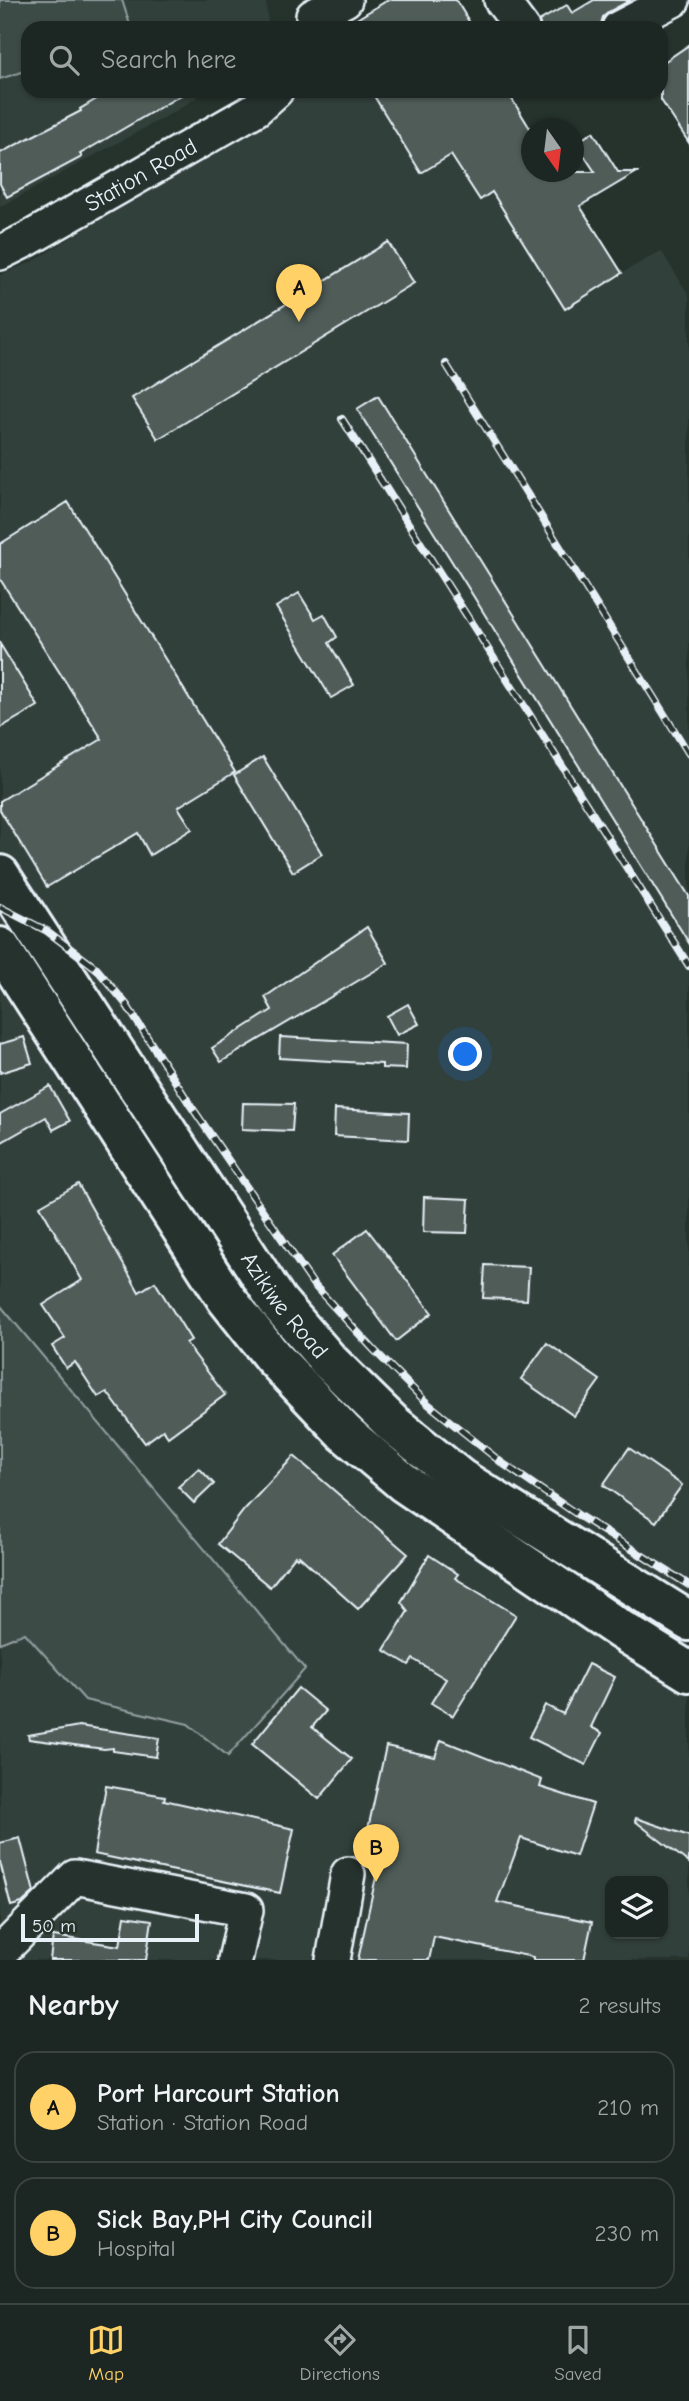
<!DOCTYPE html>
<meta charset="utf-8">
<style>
:root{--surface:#1c2622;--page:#252e2a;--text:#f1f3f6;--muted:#a0a5a5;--line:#3a4340;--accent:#ffd166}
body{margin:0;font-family:"Comic Neue",sans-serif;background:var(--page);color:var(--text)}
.controls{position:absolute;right:21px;bottom:21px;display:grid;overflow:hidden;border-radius:14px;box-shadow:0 2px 5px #0004}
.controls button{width:63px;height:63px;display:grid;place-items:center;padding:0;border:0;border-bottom:2px solid var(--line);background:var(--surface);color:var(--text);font:35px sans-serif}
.compass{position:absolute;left:521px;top:119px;width:63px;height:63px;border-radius:50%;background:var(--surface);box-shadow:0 2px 5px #0004;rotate:166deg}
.scale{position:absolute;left:21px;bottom:18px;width:178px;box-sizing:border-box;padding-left:7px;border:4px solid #e8f1f8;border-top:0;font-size:19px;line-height:24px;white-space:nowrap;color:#e8f1f8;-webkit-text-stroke:5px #26332d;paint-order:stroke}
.you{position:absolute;left:466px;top:1055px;width:24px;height:24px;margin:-18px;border:5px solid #fff;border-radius:50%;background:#1a73e8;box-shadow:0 0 0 10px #1a73e833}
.badge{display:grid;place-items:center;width:46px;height:46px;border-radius:50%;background:var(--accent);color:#111;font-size:23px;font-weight:700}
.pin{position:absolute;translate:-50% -58px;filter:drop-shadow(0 2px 4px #0008)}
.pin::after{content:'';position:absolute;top:37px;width:24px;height:21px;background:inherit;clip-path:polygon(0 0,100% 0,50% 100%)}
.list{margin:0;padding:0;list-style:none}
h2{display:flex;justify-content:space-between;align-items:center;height:91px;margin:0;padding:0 28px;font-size:30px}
h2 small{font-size:23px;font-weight:400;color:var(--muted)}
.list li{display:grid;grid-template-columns:46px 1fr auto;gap:21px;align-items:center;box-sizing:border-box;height:112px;margin:0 14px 14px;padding:0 14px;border:2px solid var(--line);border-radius:21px}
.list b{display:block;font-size:26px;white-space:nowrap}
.list p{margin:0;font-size:23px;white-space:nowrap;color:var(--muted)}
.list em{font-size:23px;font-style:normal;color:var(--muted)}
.icon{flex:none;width:38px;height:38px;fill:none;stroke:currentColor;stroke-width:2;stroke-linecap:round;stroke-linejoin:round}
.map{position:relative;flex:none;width:689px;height:1960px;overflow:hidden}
.search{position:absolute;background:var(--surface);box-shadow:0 2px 5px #0004;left:21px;right:21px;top:21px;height:77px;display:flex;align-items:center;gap:18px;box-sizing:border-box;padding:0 24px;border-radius:21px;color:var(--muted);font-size:26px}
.sheet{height:343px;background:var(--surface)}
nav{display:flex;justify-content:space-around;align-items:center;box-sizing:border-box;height:98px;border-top:2px solid var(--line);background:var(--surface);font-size:19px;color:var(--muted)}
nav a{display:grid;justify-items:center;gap:4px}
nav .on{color:var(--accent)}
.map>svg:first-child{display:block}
.built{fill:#333f3a;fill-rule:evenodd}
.green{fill:#3e4b47;stroke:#939ea0;stroke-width:2}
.building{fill:#505c59;stroke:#e8f1f8;stroke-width:2}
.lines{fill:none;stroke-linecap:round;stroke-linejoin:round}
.minor-casing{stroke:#e8f1f8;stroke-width:38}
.major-casing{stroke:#e8f1f8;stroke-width:44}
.minor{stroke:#26332d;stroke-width:33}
.major{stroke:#26332d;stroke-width:38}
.rail-casing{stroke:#e8f1f8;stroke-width:8}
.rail{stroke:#26332d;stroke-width:5;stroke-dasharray:16;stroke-linecap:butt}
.labels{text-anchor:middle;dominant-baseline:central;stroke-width:5;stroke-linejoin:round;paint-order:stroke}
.street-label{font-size:23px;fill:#e8f1f8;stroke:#26332d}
</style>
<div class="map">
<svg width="689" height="1960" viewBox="0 0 689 1960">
<rect width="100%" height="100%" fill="#26332d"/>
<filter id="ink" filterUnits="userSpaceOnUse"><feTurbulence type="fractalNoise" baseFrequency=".0143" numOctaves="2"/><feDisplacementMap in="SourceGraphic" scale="14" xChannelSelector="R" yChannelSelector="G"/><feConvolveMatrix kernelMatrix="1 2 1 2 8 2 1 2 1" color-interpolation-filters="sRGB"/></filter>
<g filter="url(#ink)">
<!-- built -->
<g class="built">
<polygon points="0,0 266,0 268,28 28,28 28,91 207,91 174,112 0,207"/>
<path d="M306,91H507L531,130L532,172H558L622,273L661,251L689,295V1960H0V275L32,262ZM610,1881H663V1934H610Z"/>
</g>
<!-- green -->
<g class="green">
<polygon points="0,0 122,0 131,28 28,28 28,70 0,79"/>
<polygon points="0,1305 305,1669 228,1756 188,1724 85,1700 25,1633 0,1643"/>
</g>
<!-- building -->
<g class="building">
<polygon points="388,0 456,0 473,28 342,28"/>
<polygon points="594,0 631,0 610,11 603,17 601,24 594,28 541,28 539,21 567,5 572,13"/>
<polygon points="689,45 689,143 661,100 661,64"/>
<polygon points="110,91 188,91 80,154 82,157 7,197 0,184 0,153 81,111 80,109"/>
<polygon points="371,91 507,91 531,130 531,172 595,172 576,143 593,132 618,172 637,172 580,206 622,273 565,309 492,192 480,200 451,155 421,173"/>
<polygon points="388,242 414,283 158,439 132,398"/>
<polygon points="378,396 689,896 689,943 357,409"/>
<polygon points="68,502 235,772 178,807 192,829 150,855 138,833 47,887 0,810 0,801 102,739 0,579 0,544"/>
<polygon points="299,593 315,619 324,614 337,637 329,643 354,685 331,698 276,607"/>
<polygon points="0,644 38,706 0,728"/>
<polygon points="263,757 322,854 293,872 234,775"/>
<polygon points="367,927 388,963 221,1062 212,1048 272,1010 265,997"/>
<polygon points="408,1004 419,1024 397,1035 387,1016"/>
<polygon points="24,1037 32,1063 0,1073 0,1044"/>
<polygon points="280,1037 407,1044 406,1069 382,1068 382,1064 279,1058"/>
<polygon points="50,1086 70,1121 53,1130 46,1117 0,1143 0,1114"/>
<polygon points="243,1103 294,1104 292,1131 242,1129"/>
<polygon points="335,1109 409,1113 408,1140 334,1136"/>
<polygon points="78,1184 139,1292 155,1282 191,1340 186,1343 225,1395 168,1437 163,1430 145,1443 107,1392 98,1397 75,1362 66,1368 52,1346 65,1338 43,1305 82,1280 40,1206"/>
<polygon points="424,1197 469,1199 467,1233 423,1232"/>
<polygon points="367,1229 432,1313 396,1341 332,1255"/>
<polygon points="485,1265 529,1267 527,1300 483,1298"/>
<polygon points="547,1343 600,1380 574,1416 521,1379"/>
<polygon points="629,1448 682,1485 656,1522 603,1485"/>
<polygon points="294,1456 408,1554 358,1609 299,1556 297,1558 295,1556 270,1587 218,1544 244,1510"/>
<polygon points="199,1468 214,1484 194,1503 178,1487"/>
<polygon points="429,1555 458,1574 455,1578 516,1615 453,1716 431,1703 446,1679 413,1659 409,1665 384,1650 408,1611 401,1602"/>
<polygon points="588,1664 615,1677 591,1727 602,1733 586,1765 529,1737 545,1705 563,1714"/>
<polygon points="298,1688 326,1711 312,1727 352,1759 319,1799 252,1744"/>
<polygon points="79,1726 159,1738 156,1757 113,1751 113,1748 104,1749 29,1739 28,1735"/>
<polygon points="441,1740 542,1780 540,1787 593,1804 576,1856 521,1838 497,1902 592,1922 584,1960 533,1960 533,1957 434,1937 429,1960 358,1960 382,1849 366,1838 386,1746 435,1757"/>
<polygon points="106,1786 165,1796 164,1800 294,1829 280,1893 94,1854"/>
<polygon points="636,1818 689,1836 689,1863 635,1821"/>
<polygon points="20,1838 34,1892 22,1903 11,1906 0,1862 0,1843"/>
<polygon points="125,1916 152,1920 146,1960 50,1960 53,1936 120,1946"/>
</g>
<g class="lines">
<!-- minor casing -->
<g class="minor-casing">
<g id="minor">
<polyline points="501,0 522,28"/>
<polyline points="313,16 345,0"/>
<polyline points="619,28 673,0"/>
<path id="s1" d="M0,253L28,239L256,109L276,91"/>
<polyline points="0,1953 75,1877 246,1910 235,1960"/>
<polyline points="333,1960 348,1874"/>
</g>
</g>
<!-- major casing -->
<g class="major-casing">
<g id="major">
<path id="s2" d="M0,875L278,1302L329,1361L392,1423L461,1479L689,1621"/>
<polyline points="0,947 226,1298 272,1356 345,1433 404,1483 621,1630 689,1672"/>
</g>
</g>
<!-- minor -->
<use href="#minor" class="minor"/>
<!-- major -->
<use href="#major" class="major"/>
<!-- rail casing -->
<g class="rail-casing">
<g id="rail">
<polyline points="446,364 689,754"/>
<polyline points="342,419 689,966"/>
<polyline points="0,907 47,931 96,968 126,1004 191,1106 313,1284 375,1351 427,1403 502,1463 581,1517 689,1585"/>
</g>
</g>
<!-- rail -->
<use href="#rail" class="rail"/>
</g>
</g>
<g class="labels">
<!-- street labels -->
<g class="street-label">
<text stroke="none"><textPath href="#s1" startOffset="161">Station Road</textPath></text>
<text stroke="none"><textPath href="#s2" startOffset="516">Azikiwe Road</textPath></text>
</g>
</g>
</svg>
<div class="controls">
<button><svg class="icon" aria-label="layers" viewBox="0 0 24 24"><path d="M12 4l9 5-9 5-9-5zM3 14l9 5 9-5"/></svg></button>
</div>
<svg class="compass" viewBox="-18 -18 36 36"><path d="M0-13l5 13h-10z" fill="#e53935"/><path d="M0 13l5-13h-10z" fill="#a0a5a5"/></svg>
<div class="scale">50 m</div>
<div class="you"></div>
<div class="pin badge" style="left:299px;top:322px">A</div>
<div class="pin badge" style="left:376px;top:1882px">B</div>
<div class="search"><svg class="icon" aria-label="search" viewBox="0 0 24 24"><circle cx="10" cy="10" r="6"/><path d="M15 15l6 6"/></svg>Search here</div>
</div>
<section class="sheet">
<h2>Nearby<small>2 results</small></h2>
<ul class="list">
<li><span class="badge">A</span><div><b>Port Harcourt Station</b><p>Station · Station Road</p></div><em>210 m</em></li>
<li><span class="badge">B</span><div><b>Sick Bay,PH City Council</b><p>Hospital</p></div><em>230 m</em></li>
</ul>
</section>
<nav>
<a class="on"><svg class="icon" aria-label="map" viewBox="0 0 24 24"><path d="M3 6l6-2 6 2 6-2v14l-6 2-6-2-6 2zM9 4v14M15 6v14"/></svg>Map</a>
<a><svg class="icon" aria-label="directions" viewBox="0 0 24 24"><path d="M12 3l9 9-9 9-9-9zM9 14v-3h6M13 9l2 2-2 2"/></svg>Directions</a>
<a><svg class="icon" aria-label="saved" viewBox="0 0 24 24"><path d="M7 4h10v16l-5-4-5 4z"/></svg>Saved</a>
</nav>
